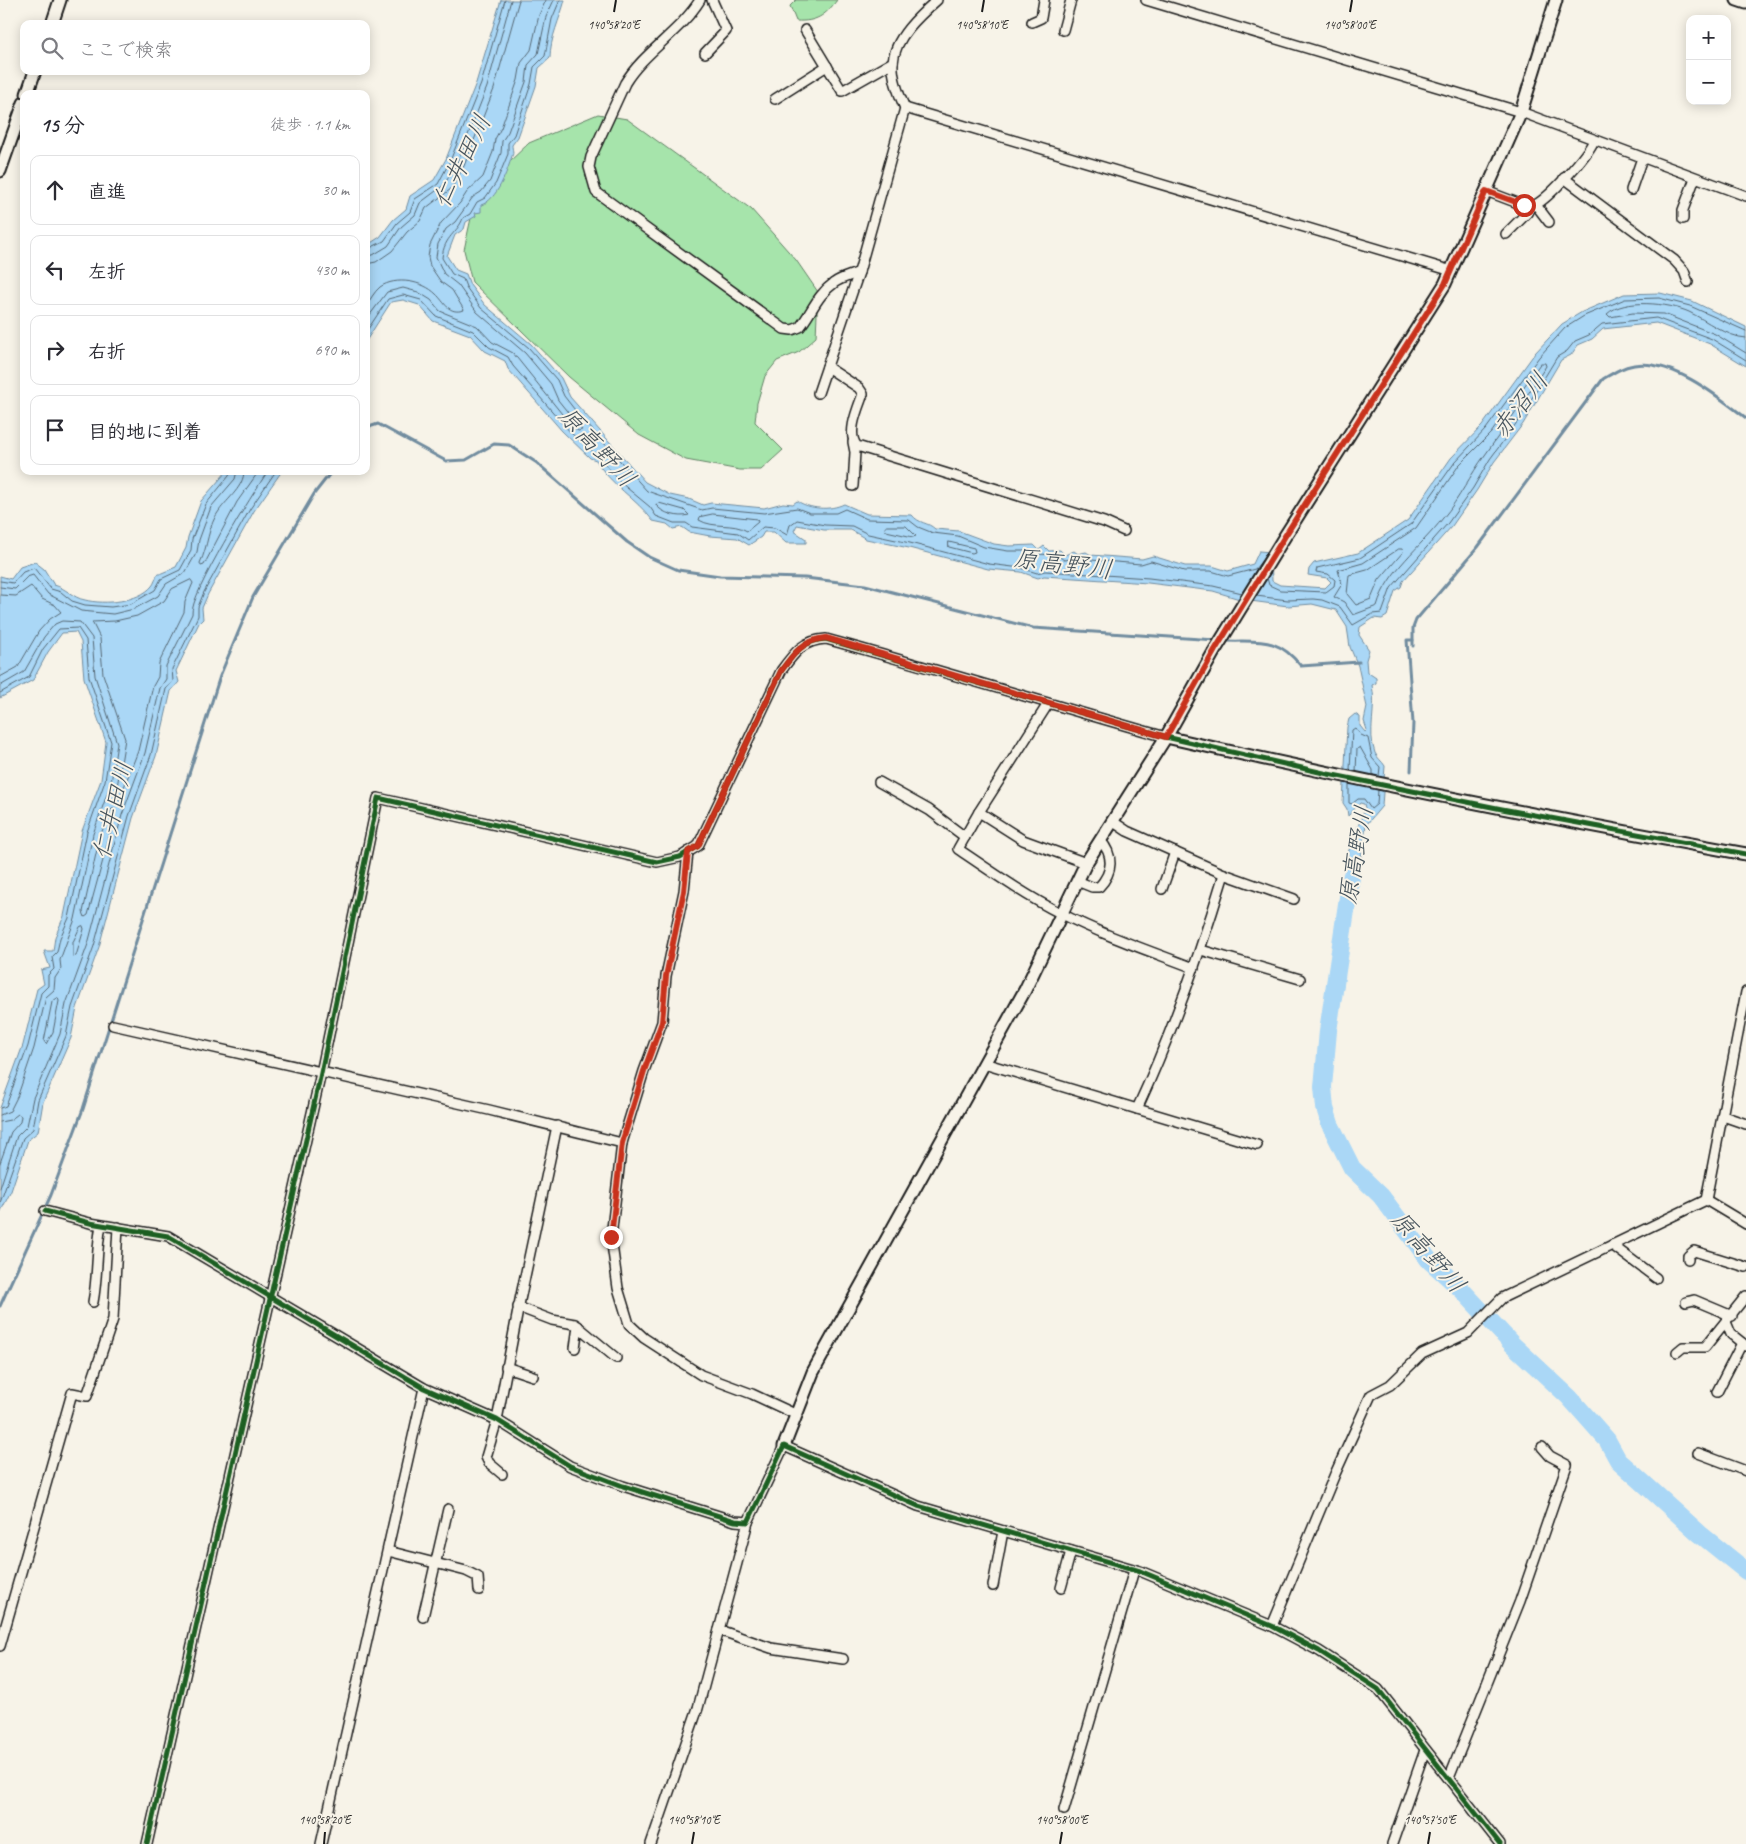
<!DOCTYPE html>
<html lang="ja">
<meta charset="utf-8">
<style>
:root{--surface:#fff;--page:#f7f7f7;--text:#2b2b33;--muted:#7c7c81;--line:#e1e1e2}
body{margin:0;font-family:Caveat,"Klee One",sans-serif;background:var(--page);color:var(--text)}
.controls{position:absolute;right:15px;top:15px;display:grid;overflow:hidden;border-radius:10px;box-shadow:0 2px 12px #0003}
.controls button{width:45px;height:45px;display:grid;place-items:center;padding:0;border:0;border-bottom:1px solid var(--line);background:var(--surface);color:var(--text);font:25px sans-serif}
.stop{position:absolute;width:15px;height:15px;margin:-11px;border:4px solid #c8321e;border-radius:50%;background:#fff}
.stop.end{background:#c8321e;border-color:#fff;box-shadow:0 1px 5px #0008}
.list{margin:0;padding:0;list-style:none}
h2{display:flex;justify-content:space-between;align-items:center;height:65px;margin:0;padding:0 20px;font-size:21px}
h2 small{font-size:16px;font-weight:400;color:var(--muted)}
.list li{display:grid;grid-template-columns:32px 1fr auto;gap:15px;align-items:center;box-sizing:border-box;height:70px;margin:0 10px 10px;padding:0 10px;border:1px solid var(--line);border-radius:10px}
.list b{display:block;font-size:19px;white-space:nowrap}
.list em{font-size:16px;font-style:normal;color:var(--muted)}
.icon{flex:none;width:28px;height:28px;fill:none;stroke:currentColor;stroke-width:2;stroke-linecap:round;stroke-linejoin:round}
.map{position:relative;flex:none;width:1746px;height:1844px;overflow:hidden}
.search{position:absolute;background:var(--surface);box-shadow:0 2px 12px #0003;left:20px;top:20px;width:350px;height:55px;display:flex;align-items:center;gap:12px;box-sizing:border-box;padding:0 18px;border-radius:10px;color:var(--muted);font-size:19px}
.panel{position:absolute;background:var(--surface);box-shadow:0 2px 12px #0003;left:20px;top:90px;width:350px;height:385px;border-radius:10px}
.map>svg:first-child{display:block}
.green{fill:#a6e4ab;stroke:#618064}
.water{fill:#aad7f6;stroke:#718c9f}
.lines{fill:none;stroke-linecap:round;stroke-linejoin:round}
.shore{stroke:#556773;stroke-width:1}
.stream{stroke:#718c9f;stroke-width:3}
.river{stroke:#aad7f6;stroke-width:18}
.street-casing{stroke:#1c1c1c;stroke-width:12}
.secondary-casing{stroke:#1c1c1c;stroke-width:15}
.street{stroke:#f7f3e8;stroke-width:9}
.secondary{stroke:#f7f3e8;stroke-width:11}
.cycleway-casing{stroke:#f7f3e8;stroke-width:8}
.cycleway{stroke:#1b5e20;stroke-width:5}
.route{stroke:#c8321e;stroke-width:6}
.ticks{fill:none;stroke:#1c1c1c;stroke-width:2}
.labels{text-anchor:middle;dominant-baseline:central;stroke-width:4;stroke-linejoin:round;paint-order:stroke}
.water-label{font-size:25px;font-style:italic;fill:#47545d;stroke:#f7f3e8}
.ticks-label{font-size:12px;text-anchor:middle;fill:#1c1c1c;stroke:#f7f3e8;stroke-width:4;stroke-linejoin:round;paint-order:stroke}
</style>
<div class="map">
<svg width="1746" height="1844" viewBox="0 0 1746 1844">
<rect width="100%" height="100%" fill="#f7f3e8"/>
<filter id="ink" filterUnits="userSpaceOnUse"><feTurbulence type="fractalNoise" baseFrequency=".02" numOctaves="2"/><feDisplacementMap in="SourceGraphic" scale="10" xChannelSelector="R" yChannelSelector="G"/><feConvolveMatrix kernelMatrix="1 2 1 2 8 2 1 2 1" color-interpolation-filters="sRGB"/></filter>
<g filter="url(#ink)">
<!-- green -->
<g class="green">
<path d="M796,0H837C825,16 816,22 796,21L790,6Z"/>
<polygon points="598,114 627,119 751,209 796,260 818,292 816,337 799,352 777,361 765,376 757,403 755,422 783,450 761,470 740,470 686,460 639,435 569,377 472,282 464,250 471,218 487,183 529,143"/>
</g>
<!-- water -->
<g class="water">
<path d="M501,0H565C560,19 550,38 550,58L539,68L536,86L518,137L512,145C512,149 514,153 512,156C507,172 497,200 481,205V212L475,213L476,216L466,222L464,229L455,235L447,256L456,270L466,274L470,285L485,305L531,344L561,378L570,397L645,482L670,495L689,499L703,505L711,503L764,508L783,503L793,504L797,501C810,509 829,511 844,504L867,514L912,515C919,524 928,522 935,529L959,531L994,544L1009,546L1034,545L1039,550L1044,546L1049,551L1060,550L1065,555L1074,551L1078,554L1086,552L1091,555L1142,559L1153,556L1185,566H1212L1228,571L1253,564L1259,551L1271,552L1272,581L1280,585L1325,588L1331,582L1327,578L1308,575L1309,569L1314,563L1358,553L1408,520L1451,458L1482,426L1535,353L1562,324L1582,312L1624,294L1660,293L1692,301L1746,327V366L1710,344L1656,323L1603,329L1592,339L1578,345L1571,355L1561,360L1523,424L1494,462L1477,490L1452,526L1403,581L1401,587L1395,591L1387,616L1382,619L1374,618L1360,627L1359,635L1369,650L1366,660L1367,672L1376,678V683L1372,685C1377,708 1367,732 1375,753C1378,759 1382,761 1385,766L1382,806L1366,825L1361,858L1352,881L1349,912L1345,877L1346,858L1365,808L1364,804L1360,803L1348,816L1347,809L1343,803L1347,727L1349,719L1355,714L1360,717V726L1365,732L1367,730L1364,721L1367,707L1358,666L1350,647L1347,627L1336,610L1312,604L1288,606L1243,600L1213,591L1148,583L1044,576L1038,578L1021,572L988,569L909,548L866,539L851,530H824L797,525L794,531L806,539V543H786L774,532H764L761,537L749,545L737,538L710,536L689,532L682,527L673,529L667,524L653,521C636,498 610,485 596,460L590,458L562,431L508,369L505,361L485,351L470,335L433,321L419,305L403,300L391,302L366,341V246L380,237L393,220L406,209L410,196L434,180L446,159L476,83Z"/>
<path d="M227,471H282L254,511L208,594L202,608L203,619L199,623L176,671L179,682L171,691L156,756L133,818L99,947L77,1008L71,1038L43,1102L38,1132L28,1140L11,1191L0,1213V1108L23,1045L37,989L44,984L41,970L50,968L44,951H53L55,937L64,916L82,831L101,780L106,742L84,678L81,642L76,632L62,633L48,652L33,680L0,698V576L11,579L20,567L35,562L44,569L54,585C66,588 73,598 85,600C104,605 139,602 152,586C154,584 156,578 157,575L176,567L186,548L188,537L201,501Z"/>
</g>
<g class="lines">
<!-- shore -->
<g class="shore">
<path d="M560,0L552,19L545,56L534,67L531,84L514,135L508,143V154L496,183L485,198L477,202L470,214L463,218C458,233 444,236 442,258L452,274L463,279L466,287L481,308L529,348L557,380L564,396L578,414L647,491L702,510L712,508L764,513L797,508L810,513H836L845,509L867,519L909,520L918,527L933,533L958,536L984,547L1008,551H1033L1038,554L1057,555L1064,560L1084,558L1091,560L1141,564L1151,561L1184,571H1211L1228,576L1255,569L1263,559"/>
<polyline points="366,250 384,241 397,223 410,212 415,199 438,184 450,161 481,84 505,0"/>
<polyline points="366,256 373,255 388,246 401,227 415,215 420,203 444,185 457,163 487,87 511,0"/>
<polyline points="366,264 376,262 392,251 407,232 420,221 426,208 451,189 464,166 494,89 519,0"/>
<path d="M366,306C370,300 374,292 380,287C396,276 423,281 436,294C445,302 448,315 464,310L452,290L441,282L430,266L428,257L430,245L441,223L460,203L467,192L483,177L493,152L495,139L501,128L518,80L521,63L531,50L539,15L546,0"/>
<polyline points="366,320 387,292 403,288 418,292 431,300 440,311 477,326 492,342 513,353 570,424 578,431 582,430 558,400 551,384 525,353 477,312 458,285 444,274 436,257 438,244 446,229 455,222 473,197 481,192 490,181 501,153 502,141 508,132 526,82 528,65 538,54 546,17 554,0"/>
<polyline points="366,332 388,299 403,295 421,300 436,316 473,331 489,347 508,357 513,366 571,433 599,457 621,483 650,507 656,516 674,523 686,523 692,527 738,533 748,540 763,527 775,528 787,535 790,525 797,520 825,525 852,526 868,534 910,543 989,564 1021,568 1037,573 1045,571 1149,578 1213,586 1242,593"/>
<path d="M1746,338C1727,337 1706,320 1689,312C1669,303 1624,298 1607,314L1610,317L1633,313L1664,314L1715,334L1746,353"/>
<path d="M1541,363H1545L1546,366C1527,397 1506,425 1485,455C1470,475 1460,498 1443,518C1421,547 1387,571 1377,606L1353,615L1344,602L1334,597L1342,584L1338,570L1363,563L1416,528L1459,465L1491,433Z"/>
<path d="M244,471C244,487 228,498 219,511C208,525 208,547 200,563L201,566L204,565L237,502L259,471"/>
<path d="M659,503L684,510L689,515C680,518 662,514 656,505Z"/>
<path d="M713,514L757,519L758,522L747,531C733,522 714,529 699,520L700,517Z"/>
<polygon points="887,526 906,526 916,536 913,537 886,531 885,528"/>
<polygon points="949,542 974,548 975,552 972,553 949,547"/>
<polygon points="1399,549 1402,549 1403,552 1379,580 1371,599 1356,605 1347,594 1349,575 1367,570"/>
<polyline points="1267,578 1269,585 1280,590 1326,592 1334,586 1335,580 1328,574 1316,572 1317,568 1360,558 1411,524 1455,462 1486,429 1539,357 1565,328 1584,316 1625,299 1659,298 1690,306 1746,331"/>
<polygon points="191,580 193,583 185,602 184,612 159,663 158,677 153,686 138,751 119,800 116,801 115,799 125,739 103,674 100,638 92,622 115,621 137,616 164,601 172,589"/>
<polyline points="0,581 13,583 23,572 34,568 51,589 61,592 72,601 85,605 111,607 131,604 155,590 161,579 180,570 191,550 192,539 206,504 229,476 231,471"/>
<polyline points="0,587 15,589 27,577 33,575 48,594 81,611 113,614 134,609 158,596 166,584 185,573 197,552 199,540 211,507 235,479 237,471"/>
<polyline points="0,595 16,596 31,586 42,599 55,605 61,612 50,619 39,631 18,667 0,677"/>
<polyline points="1256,596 1288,600 1313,599 1322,600 1340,607 1353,625 1372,614 1382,613 1391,588 1448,523 1473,488 1490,459 1518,421 1557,357 1567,351 1575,341 1589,335 1602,324 1656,318 1712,339 1746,360"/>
<polyline points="0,686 24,672 44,637 55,624 62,621 80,622 92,638 95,676 117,743 111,783 93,834 75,919 60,960 61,969 55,978 54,990 46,997 34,1048 18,1095 10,1111 0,1115"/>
<polyline points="0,693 29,677 43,649 59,629 78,628 86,640 89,677 111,742 105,781 87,832 69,918 60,938 57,952 52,957 54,969 48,975 48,986 41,993 28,1046 6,1106 0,1108"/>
<polyline points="1350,770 1352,730 1355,728 1361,735 1368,738 1372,758 1380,767 1379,776"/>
<polyline points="1356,772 1357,749 1360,747 1373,770 1373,775"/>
<polyline points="1349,784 1349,803 1352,804 1358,799 1364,799 1371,809 1377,804 1378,790"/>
<polygon points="114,809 112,827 88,915 85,917 83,912 100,836 111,810"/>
<polygon points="83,926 84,929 76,956 73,957 73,942 80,927"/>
<polygon points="58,998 59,1001 53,1032 46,1044 44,1041 52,1002"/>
<polyline points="0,1122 10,1120 18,1114 21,1116 20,1122 11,1132 0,1163"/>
<path d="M0,1188L17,1136L27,1126L33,1098L60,1034L66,1004L88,944L122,815L145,753L160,688L166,679V666L192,614C190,594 253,493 268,471"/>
<polyline points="0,1203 23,1138 33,1129 38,1100 66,1036 72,1007 94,946 129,816 151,755 166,689 173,681 172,669 198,616 198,607 204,592 250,509 276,471"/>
</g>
<!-- stream -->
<g class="stream">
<polyline points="366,428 378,424 446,461 466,460 494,444 509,445 537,463 627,542 649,557 678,570 720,576 805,578 865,585 1033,628 1216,640"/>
<path d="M1225,641C1260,642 1277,636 1301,666L1359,662"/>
<path d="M1413,646V628L1416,620L1478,547L1603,379C1613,373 1622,367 1634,365C1671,358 1719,397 1746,418"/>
<polyline points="1411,771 1413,723 1407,640 1413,640"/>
<polyline points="0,1306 51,1195 83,1109 220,676 253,597 314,494 332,471"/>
</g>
<!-- river -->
<polyline class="river" points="1351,877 1328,1031 1323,1087 1325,1108 1330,1124 1352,1168 1381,1196 1429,1260 1461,1289 1512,1344 1569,1397 1607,1440 1618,1460 1700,1534 1746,1571"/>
<!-- street casing -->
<g class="street-casing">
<g id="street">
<path d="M700,0C680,32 644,52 625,83L591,157L589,167L596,192L784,329L792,330L800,327C812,312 817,295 834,283C842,277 851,276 859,272"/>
<polyline points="1146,0 1521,112 1746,196"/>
<polyline points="1032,22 1041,18 1044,0"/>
<polyline points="805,30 842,91 893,62"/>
<polyline points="1063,30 1071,0"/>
<polyline points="705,53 726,31 712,0"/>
<polyline points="775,99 827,66"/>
<path d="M905,108C899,95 892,78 893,63C894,38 920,15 937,0"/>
<polyline points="1564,178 1674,260 1684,271 1688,282"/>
<polyline points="1631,190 1642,158"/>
<path d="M1486,191L1523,205C1528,206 1531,207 1535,205C1549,198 1588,155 1594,140"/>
<polyline points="1536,205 1549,222"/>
<polyline points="1683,219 1683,210 1695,178"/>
<polyline points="1506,234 1527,213 1530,207"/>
<path d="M827,367L859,388L863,394C858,408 846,434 857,446L1104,522L1124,531"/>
<polyline points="818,393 859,272 905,108 1452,271"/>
<polyline points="853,442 855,452 853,486"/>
<path d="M1048,704L979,812L958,849C992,872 1026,896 1062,914C1105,936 1150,951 1194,968"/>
<polyline points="879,782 929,810 965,837"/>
<polyline points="979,812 1023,840 1086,863"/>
<polyline points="1112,821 1127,831 1224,874 1294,899"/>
<polyline points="688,852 684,891 666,976 662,1022 644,1071 622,1143 611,1237 618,1288 629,1324 644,1338 701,1375 752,1394 795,1414"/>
<path d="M1077,881L1092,887H1099C1113,872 1114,855 1100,840"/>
<polyline points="1162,889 1175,852"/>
<polyline points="1201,950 1300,979"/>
<polyline points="113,1025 489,1110 622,1143"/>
<polyline points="984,1063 1257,1145"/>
<path d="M1137,1109C1172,1033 1200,954 1224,874"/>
<polyline points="1723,1116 1746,1124"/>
<polyline points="1706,1200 1746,992"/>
<polyline points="45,1211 90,1223 168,1236 424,1388 497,1420 570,1466 623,1486 735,1521 748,1522 784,1446 918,1506 1140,1571 1272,1626 1319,1651 1378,1689 1500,1844"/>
<polyline points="1612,1245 1656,1278"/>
<polyline points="1688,1259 1688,1256 1694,1251 1746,1267"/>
<path d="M93,1302C98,1276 96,1251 101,1225"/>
<polyline points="1686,1302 1694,1300 1732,1316"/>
<polyline points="518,1307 552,1320 575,1324 616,1358"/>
<polyline points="1726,1322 1731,1334 1746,1346"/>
<polyline points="575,1348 578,1326"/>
<polyline points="1677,1352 1683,1347 1705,1347 1746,1296"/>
<polyline points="506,1367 533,1376"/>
<polyline points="1717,1392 1742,1343"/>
<polyline points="1698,1453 1746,1471"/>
<polyline points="502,1474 489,1463 486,1457 497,1420 520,1300 557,1126"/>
<polyline points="388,1551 466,1571 478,1577 479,1590"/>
<polyline points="993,1586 1003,1531"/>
<polyline points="1061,1588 1071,1551"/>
<polyline points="423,1617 448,1509"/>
<polyline points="1272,1626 1335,1474 1371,1395 1390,1385 1422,1354 1468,1333 1502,1298 1706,1200 1746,1224"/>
<polyline points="719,1630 771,1648 843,1659"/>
<polyline points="0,1646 72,1393 87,1396 113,1319 118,1227"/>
<polyline points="1449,1778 1520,1601 1567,1465 1550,1456 1542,1447"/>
<polyline points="1064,1810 1134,1570"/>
<path d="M147,1844L321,1073L378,798L657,862L680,857L698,846L781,671C794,653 803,640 826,639C940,670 1052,705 1166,737"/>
<polyline points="321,1844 424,1388"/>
<polyline points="651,1844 698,1708 748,1522"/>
<polyline points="1392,1844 1425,1750"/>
</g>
</g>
<!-- secondary casing -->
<g class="secondary-casing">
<g id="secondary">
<polyline points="1737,0 1746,3"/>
<polyline points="52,24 60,0"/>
<polyline points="27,94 35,71"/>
<polyline points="0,171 24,103"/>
<path d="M1166,737C1358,781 1552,819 1746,854"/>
<polyline points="784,1446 813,1372 1025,990 1086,863 1166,737 1215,650 1285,536 1445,284 1521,112 1556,0"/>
</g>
</g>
<!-- street -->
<use href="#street" class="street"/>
<!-- secondary -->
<use href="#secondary" class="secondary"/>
<!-- cycleway casing -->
<g class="cycleway-casing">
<g id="cycleway">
<polyline points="45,1211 90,1223 168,1236 424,1388 497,1420 570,1466 623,1486 735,1521 748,1522 784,1446 918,1506 1140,1571 1272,1626 1319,1651 1378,1689 1500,1844"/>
<path d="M147,1844L321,1073L378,798L657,862L680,857L698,846L781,671C794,653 803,640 826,639L1166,737L1328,774L1502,809L1746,854"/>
</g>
</g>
<!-- cycleway -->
<use href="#cycleway" class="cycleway"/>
</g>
</g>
<g class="lines" filter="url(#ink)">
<!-- route -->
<path class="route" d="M611,1237L622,1143L644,1071L662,1022L666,976L684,891L688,852L698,846L781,671C794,653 803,640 826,638L1166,737L1215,650L1285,536L1445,284L1486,191L1524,205"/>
</g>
<!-- ticks -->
<path class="ticks" d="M614,12L616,0M982,12L984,0M1350,12L1352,0M324,1844L325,1832M692,1844L694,1832M1060,1844L1062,1832M1428,1844L1430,1832"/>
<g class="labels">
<!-- water labels -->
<g class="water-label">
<text transform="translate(462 161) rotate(-64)">仁井田川</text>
<text transform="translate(1520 405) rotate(-52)">赤沼川</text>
<text transform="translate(597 447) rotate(47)">原高野川</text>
<text transform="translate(1063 564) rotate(7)">原高野川</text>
<text transform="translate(113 810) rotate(-76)">仁井田川</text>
<text transform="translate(1356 855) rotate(-80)">原高野川</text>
<text transform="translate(1428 1252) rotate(49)">原高野川</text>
</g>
</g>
<g class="ticks-label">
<text x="614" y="29">140°58'20"E</text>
<text x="982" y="29">140°58'10"E</text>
<text x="1350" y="29">140°58'00"E</text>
<text x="325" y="1824">140°58'20"E</text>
<text x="694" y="1824">140°58'10"E</text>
<text x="1062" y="1824">140°58'00"E</text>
<text x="1430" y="1824">140°57'50"E</text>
</g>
</svg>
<div class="controls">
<button>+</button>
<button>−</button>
</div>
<div class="stop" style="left:1524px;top:205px"></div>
<div class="stop end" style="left:611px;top:1237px"></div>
<div class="search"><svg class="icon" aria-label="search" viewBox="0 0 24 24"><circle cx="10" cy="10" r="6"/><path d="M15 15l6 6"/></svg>ここで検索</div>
<section class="panel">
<h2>15 分<small>徒歩 · 1.1 km</small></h2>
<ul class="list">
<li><svg class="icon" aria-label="ahead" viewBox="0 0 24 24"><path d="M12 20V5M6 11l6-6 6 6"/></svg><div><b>直進</b></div><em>30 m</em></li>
<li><svg class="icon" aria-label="left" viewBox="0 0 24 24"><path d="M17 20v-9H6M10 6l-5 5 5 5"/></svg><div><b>左折</b></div><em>430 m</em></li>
<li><svg class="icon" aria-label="right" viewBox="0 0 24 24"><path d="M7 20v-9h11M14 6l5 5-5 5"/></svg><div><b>右折</b></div><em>690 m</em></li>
<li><svg class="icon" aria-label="arrive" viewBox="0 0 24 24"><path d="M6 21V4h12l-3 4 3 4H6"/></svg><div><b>目的地に到着</b></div></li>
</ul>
</section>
</div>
